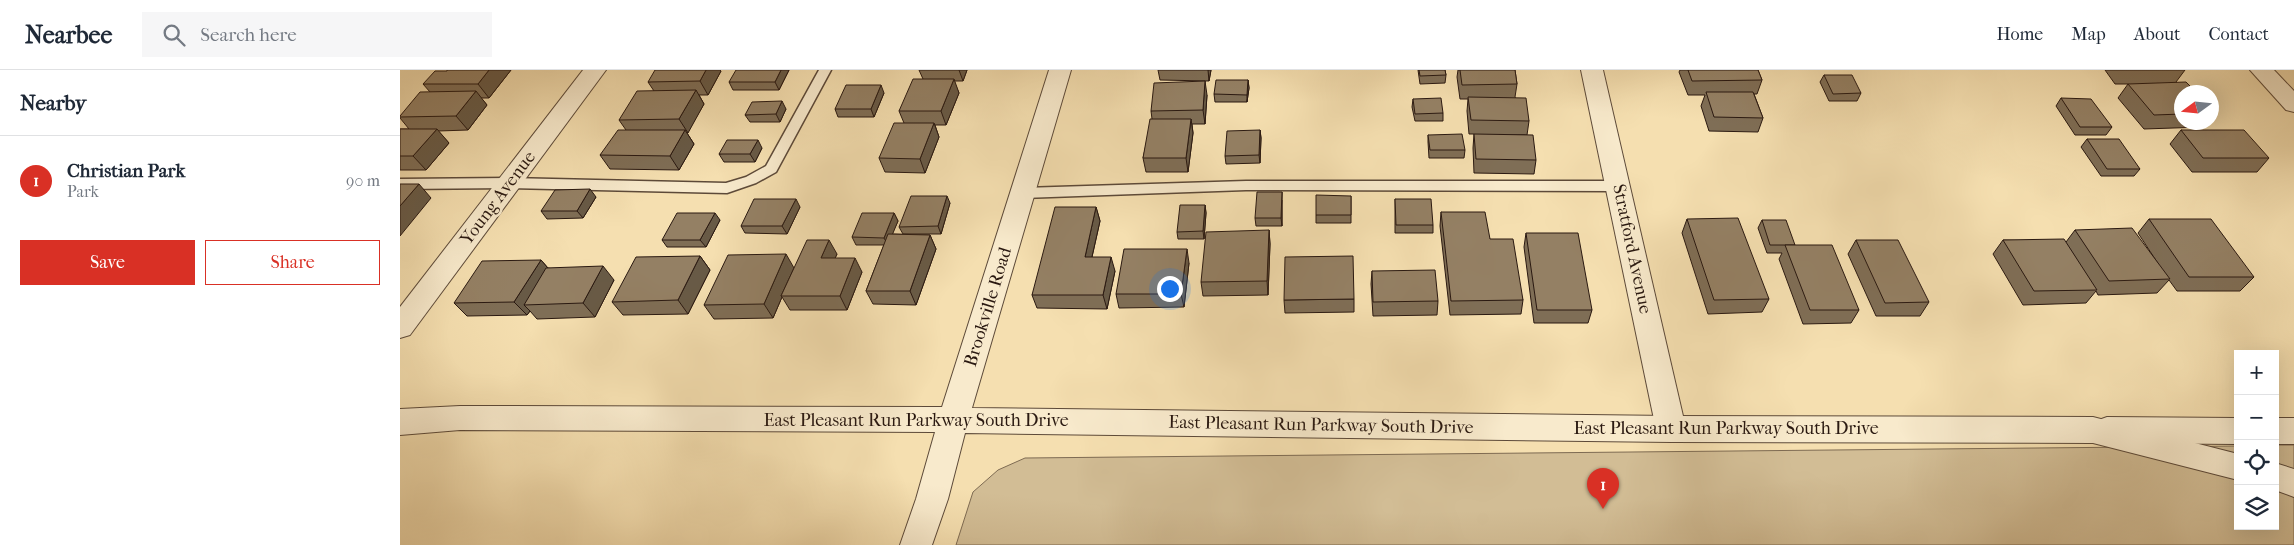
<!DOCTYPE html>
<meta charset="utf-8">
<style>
:root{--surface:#fff;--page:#f6f6f7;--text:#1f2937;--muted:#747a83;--line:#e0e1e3;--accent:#d93025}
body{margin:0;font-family:"IM FELL French Canon",serif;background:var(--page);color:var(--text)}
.controls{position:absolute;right:15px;bottom:15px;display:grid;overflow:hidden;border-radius:0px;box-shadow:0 5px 20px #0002}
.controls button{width:45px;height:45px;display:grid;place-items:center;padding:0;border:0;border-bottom:1px solid var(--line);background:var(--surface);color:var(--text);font:25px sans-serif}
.compass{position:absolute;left:1774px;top:15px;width:45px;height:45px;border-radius:50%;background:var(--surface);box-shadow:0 5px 20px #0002;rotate:255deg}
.you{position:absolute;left:769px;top:218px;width:18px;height:18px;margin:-12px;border:4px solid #fff;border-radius:50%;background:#1a73e8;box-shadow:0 0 0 8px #1a73e833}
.badge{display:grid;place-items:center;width:32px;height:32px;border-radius:50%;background:var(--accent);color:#fff;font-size:16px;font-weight:700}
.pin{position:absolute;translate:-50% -41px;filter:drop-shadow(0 1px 2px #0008)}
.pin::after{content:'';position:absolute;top:26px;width:18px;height:15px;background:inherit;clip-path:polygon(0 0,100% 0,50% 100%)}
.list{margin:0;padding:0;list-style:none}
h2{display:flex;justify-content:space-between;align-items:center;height:65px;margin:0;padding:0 20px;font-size:21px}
h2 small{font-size:16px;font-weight:400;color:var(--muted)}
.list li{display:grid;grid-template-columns:32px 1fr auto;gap:15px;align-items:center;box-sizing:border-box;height:90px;padding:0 20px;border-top:1px solid var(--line)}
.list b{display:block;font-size:19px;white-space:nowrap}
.list p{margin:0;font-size:16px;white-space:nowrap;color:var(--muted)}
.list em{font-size:16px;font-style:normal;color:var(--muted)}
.actions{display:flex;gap:10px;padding:15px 20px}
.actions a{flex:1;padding:11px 0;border:1px solid var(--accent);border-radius:0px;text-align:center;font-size:18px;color:var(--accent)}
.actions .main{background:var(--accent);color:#fff}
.icon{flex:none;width:28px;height:28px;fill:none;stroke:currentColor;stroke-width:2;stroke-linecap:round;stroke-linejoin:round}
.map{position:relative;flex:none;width:1894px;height:475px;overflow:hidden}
header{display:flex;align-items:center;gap:30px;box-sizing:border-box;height:70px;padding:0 25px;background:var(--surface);border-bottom:1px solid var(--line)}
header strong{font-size:24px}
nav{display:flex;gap:28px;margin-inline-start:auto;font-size:18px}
.search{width:350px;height:45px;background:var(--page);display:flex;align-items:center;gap:12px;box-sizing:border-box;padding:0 18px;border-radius:0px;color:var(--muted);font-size:19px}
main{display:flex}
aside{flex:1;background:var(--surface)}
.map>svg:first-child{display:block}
.green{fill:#d2bd95;stroke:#7e6b53}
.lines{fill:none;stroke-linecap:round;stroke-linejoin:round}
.service-casing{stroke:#5d4a39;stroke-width:3}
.minor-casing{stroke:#5d4a39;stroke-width:2}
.tertiary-casing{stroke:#5d4a39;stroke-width:2}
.service{fill:#f8eacc;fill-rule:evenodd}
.minor{fill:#f8eacc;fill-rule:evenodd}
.tertiary{fill:#f8eacc;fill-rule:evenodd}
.wall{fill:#7f6e56;stroke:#2a1911}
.shaded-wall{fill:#685a46;stroke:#2a1911}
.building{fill:#948064;stroke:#2a1911}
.labels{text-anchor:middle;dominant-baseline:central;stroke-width:5;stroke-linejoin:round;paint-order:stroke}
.street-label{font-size:18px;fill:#2a1911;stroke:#f8eacc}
</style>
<header>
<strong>Nearbee</strong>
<div class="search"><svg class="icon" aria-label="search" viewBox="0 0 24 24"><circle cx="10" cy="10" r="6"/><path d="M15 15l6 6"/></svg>Search here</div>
<nav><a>Home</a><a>Map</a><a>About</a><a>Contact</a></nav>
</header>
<main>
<aside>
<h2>Nearby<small></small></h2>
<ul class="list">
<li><span class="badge">1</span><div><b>Christian Park</b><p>Park</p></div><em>90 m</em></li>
</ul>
<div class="actions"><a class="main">Save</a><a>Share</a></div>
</aside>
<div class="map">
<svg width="1894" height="475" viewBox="0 0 1894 475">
<rect width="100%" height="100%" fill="#f5dfb0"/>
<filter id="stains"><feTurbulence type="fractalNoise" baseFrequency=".004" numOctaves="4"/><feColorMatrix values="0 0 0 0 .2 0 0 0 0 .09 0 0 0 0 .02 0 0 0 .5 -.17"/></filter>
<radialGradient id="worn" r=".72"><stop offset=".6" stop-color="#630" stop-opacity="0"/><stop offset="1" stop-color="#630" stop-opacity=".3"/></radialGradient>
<!-- green -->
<polygon class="green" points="1875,375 1894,375 1894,475 556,475 573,422 598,400 625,388 1838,376 1838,456 1875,456"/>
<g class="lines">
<!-- service casing -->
<g class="service-casing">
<g id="service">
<polygon points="419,0 431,0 376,102 356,113 327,123 109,118 0,119 0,109 109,108 326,113 346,107 366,96"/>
<polygon points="846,111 1217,111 1224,116 1217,121 846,120 623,128 618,126 616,123 618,120 623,118"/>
</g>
</g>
<!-- minor casing -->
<g class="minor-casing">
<g id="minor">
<polygon points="183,0 206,0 10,265 0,268 0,237"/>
<polygon points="1181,0 1203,0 1286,359 1282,368 1271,372 1260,368 1256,359"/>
<polygon points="1850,0 1874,0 1894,21 1894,42 1886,40"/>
<polygon points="1707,347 1838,348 1838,374 1707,373 1696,369 1692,360 1696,351"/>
<rect x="1875" y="348" width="19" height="26"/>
</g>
</g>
<!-- tertiary casing -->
<g class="tertiary-casing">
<g id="tertiary">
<polygon points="649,0 671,0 572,338 1271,346 1693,347 1838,384 1838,410 1693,373 1271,372 565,363 548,429 532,475 500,475 516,429 535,362 60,360 0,365 0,339 60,336 542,337"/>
<polygon points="1875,393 1894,399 1894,427 1875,420"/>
</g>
</g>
<!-- service -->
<use href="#service" class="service"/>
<!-- minor -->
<use href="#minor" class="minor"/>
<!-- tertiary -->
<use href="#tertiary" class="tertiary"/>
</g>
<!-- wall -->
<g class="wall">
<polygon points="111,0 89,28 81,28 87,35 68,60 38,61 49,73 26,100 0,100 0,59 9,59 0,48 0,46 30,22 23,14"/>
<polygon points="389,0 379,20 333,20 329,12"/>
<polygon points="519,0 567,0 563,11 554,11 559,23 546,55 535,55 539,67 525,103 485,102 479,88 504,53 499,41 523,9"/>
<polygon points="758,0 811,0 809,11 760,10"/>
<polygon points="1018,0 1045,0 1046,5 1045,13 1020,14"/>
<polygon points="1058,0 1115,0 1117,14 1115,27 1129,51 1127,65 1099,65 1136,90 1134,104 1074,103 1073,78 1074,64 1069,64 1067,41 1068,29 1060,29 1057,7"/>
<polygon points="1280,0 1358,0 1362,10 1357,24 1354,24 1363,48 1358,62 1309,61 1301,36 1305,25 1288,25 1279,2"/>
<polygon points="1705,0 1785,0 1776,12 1782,22 1782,52 1807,52 1803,57 1744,59 1718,28 1728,14 1715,14"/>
<polygon points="321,1 308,25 299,25 304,34 287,63 294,74 279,100 210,99 200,85 226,60 219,50 254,21 248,12"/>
<polygon points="1424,5 1461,23 1457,31 1429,31 1420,12"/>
<polygon points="848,10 849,18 847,32 815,32 814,24"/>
<polygon points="484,23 474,47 438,47 435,39"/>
<polygon points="807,25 805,54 792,54 793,63 788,102 746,102 743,88 752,49 751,41"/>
<polygon points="1661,28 1712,57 1706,65 1675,65 1656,36"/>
<polygon points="1013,29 1043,43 1043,51 1015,51 1012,37"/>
<polygon points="386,39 380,52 350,52 345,45"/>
<polygon points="860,60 861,68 860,93 826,94 825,86"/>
<polygon points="1781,60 1869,88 1857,102 1792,102 1770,74"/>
<polygon points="1028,65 1065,80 1064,88 1029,88 1028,72"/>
<polygon points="1687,69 1740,99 1734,106 1701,106 1681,77"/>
<polygon points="362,78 355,92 324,92 319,84"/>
<polygon points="951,126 951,153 916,153 916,145"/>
<polygon points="196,127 183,148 147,149 141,141"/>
<polygon points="995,129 1033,155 1033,163 995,163"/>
<polygon points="882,130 882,156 856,156 855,148"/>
<polygon points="550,133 541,164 503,164 499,157"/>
<polygon points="805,135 806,143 804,169 778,169 777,162"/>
<polygon points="400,137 387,164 345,163 341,156"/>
<polygon points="696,137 700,151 692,187 715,201 707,239 637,238 632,225"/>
<polygon points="1041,142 1090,169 1123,230 1121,244 1050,245 1040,156"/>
<polygon points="494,143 498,151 492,164 530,165 536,179 516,235 473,234 466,221 484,175 456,175 452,167"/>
<polygon points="1287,149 1369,229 1362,242 1308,244 1282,163"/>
<polygon points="1749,149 1854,207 1840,221 1777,221 1769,210 1757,223 1698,225 1696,221 1686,233 1623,235 1593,184 1603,170 1666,172 1675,160 1759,195 1738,163"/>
<polygon points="320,150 306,177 267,177 262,170"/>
<polygon points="1362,150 1395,175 1459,240 1451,253 1403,254 1379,189 1382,183 1367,183 1358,158"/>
<polygon points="869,160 870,174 868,225 803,226 801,212"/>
<polygon points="1126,163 1192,240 1188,253 1134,253 1124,177"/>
<polygon points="1456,170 1529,232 1520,246 1476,246 1448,184"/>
<polygon points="437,184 435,188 462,202 447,240 390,240 382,227 373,248 314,249 304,235 394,198"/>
<polygon points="300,186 310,200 288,244 223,245 212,232"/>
<polygon points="141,190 148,198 214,210 195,247 137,249 130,241 127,245 67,246 54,233"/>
<polygon points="789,193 784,237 719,238 716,224"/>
<polygon points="972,201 1038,231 1037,245 973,246 971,214"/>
<polygon points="954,229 954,242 885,243 884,230"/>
</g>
<!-- shaded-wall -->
<g class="shaded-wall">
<polygon points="89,0 111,0 89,28 78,14"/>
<polygon points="306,0 320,0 321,1 308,25 300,11"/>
<polygon points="381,0 389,0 379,20 375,12"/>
<polygon points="559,0 567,0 563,11"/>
<polygon points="808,0 811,0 809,11"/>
<polygon points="554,9 559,23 546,55 541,41"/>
<polygon points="848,10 849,18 847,32 847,25"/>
<polygon points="805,11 807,25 805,54 803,40"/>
<polygon points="481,15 484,23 474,47 471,39"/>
<polygon points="296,20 304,34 288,63 279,49"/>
<polygon points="76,21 87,35 68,60 56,46"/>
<polygon points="382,31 386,39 380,52 376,44"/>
<polygon points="791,49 793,63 788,102 786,88"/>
<polygon points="534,53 539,67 525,103 520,89"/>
<polygon points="37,59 49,73 26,100 13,86"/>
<polygon points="285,60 294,74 279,100 270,86"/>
<polygon points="860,60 861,68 860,93 859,85"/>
<polygon points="358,70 362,78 355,92 350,84"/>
<polygon points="19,114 31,128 0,166 0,136"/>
<polygon points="190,119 196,127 183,148 177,141"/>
<polygon points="882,122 882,156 881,148"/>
<polygon points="547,126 550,133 541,164 538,156"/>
<polygon points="396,129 400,137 387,164 382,156"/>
<polygon points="805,135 806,143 804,169 803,161"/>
<polygon points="696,137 700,151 689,200 685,187"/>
<polygon points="315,143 320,150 306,177 300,170"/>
<polygon points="494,143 498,151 488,175 484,168"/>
<polygon points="869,160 870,174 868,225 867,211"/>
<polygon points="530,165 536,179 516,235 510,221"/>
<polygon points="429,170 437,184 429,202 421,188"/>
<polygon points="787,179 789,193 784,237 781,224"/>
<polygon points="386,184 394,198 381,226 382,227 373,248 364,234"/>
<polygon points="300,186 310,200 288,244 278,230"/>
<polygon points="711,187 715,201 707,239 703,225"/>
<polygon points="455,188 462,202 447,240 440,226"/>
<polygon points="141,190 153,204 124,235 130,241 127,245 114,232"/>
<polygon points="203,196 214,210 195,247 183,233"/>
</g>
<!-- building -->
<g class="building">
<polygon points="47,0 89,0 78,14 23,14 35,1 47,1"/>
<polygon points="255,0 306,0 300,11 248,12"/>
<polygon points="336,0 381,0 375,12 329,12"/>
<polygon points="1019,0 1045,0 1046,5 1020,6"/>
<polygon points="1060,0 1115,0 1117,14 1062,15"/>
<polygon points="1288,0 1358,0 1362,10 1292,11"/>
<polygon points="1424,5 1452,5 1461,23 1433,24"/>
<polygon points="513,9 554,9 541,41 499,41"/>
<polygon points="816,10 848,10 847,25 814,24"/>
<polygon points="805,11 803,40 751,41 754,13"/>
<polygon points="1786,12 1796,22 1782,22 1782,44 1754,45 1728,14"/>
<polygon points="446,15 481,15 471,39 435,39"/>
<polygon points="296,20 279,49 219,50 237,21"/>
<polygon points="76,21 56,46 0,47 0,46 20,22"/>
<polygon points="1306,22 1353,22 1363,48 1314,47"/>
<polygon points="1068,27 1126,28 1129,51 1071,50"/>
<polygon points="1041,28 1043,43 1015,44 1013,29"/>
<polygon points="1661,28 1691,29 1712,57 1680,57"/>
<polygon points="382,31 376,44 345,45 352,32"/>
<polygon points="750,49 791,49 786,88 743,88"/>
<polygon points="494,53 534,53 520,89 479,88"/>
<polygon points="0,59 37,59 13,86 0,86"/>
<polygon points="218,60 285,60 270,86 200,85"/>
<polygon points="860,60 859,85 825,86 827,61"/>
<polygon points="1781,60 1844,60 1869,88 1803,88"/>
<polygon points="1062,64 1065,80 1030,80 1028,65"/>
<polygon points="1074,64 1133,65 1136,90 1076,89"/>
<polygon points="1687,69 1719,69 1740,99 1707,99"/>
<polygon points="327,70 358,70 350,84 319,84"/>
<polygon points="0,114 19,114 0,136"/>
<polygon points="190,119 177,141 141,141 155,120"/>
<polygon points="857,122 882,122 881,148 855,148"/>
<polygon points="916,125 951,126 951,145 916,145"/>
<polygon points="511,126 547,126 538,156 499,157"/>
<polygon points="354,129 396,129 382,156 341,156"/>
<polygon points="995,129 1031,129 1033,155 996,155"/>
<polygon points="780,135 805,135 803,161 777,162"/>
<polygon points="655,137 696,137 685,187 711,187 703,225 632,225"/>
<polygon points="1041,142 1085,142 1090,169 1113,169 1123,230 1051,231"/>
<polygon points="277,143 315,143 300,170 262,170"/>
<polygon points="462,143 494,143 484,168 452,167"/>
<polygon points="1338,148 1369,229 1314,230 1287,149"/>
<polygon points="1749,149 1811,149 1854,207 1789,207"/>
<polygon points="1362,150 1386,150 1395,175 1370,175"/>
<polygon points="1732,158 1770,209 1709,211 1675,160"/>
<polygon points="869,160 867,211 801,212 806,162"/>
<polygon points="1126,163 1178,163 1192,240 1137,240"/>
<polygon points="488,164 530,165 510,221 466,221"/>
<polygon points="1664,169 1697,220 1634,221 1603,170"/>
<polygon points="407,170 429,170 421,188 455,188 440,226 381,226"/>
<polygon points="1456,170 1498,170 1529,232 1485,233"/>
<polygon points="1385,175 1432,175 1459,240 1410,240"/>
<polygon points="724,179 787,179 781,224 716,224"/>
<polygon points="386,184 364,234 304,235 328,185"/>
<polygon points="300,186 278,230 212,232 236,187"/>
<polygon points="953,186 954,229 884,230 885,187"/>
<polygon points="141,190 114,232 54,233 82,191"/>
<polygon points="203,196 183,233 124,235 146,198"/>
<polygon points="1035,200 1038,231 973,232 972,201"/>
</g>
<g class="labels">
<!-- street labels -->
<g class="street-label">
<text transform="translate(98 128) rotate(-53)">Young Avenue</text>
<text transform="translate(1232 179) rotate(78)">Stratford Avenue</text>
<text transform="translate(588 237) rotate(-73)">Brookville Road</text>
<text x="516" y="350">East Pleasant Run Parkway South Drive</text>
<text transform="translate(921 355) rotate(1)">East Pleasant Run Parkway South Drive</text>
<text x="1326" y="358">East Pleasant Run Parkway South Drive</text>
</g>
</g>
<rect width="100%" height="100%" filter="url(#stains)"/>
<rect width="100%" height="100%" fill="url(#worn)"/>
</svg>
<div class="controls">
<button>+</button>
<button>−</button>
<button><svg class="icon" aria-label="locate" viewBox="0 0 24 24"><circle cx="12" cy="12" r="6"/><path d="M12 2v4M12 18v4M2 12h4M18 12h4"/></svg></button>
<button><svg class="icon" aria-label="layers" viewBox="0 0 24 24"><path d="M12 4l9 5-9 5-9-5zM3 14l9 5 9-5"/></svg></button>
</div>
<svg class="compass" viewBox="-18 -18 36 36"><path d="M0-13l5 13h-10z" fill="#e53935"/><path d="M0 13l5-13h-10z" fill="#747a83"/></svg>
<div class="you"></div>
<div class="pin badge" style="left:1203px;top:439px">1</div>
</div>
</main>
